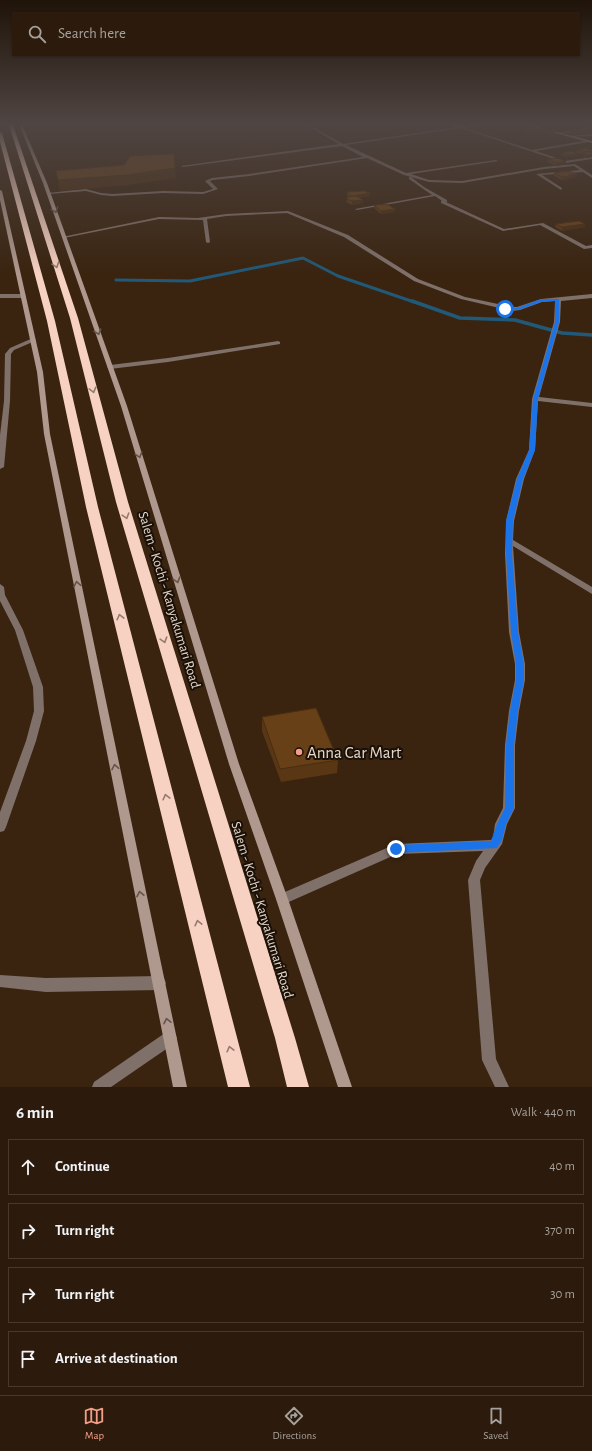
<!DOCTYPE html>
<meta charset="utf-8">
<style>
:root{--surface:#2c1b0c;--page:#38281a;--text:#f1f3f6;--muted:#a6a19d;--line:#48392d;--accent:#f49e87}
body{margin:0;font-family:"Alegreya Sans",sans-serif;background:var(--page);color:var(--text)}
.stop{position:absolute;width:12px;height:12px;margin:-9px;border:3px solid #1a73e8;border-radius:50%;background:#fff}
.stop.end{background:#1a73e8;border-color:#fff;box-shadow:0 1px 4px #0008}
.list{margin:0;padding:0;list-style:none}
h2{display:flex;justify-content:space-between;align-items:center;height:52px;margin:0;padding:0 16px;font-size:17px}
h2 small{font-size:13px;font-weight:400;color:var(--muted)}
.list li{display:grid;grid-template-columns:26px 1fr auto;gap:12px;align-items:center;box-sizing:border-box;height:56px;margin:0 8px 8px;padding:0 8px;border:1px solid var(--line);border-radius:0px}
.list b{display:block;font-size:15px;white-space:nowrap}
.list em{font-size:13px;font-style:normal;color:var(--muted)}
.icon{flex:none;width:22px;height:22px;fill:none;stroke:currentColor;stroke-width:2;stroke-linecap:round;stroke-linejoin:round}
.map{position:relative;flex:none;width:592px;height:1087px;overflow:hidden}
.search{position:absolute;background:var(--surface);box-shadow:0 1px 3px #0004;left:12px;right:12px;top:12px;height:44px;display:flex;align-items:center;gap:10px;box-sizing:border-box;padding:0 14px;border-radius:0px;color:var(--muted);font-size:15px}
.sheet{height:308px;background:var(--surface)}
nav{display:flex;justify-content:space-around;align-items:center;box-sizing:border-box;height:56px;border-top:1px solid var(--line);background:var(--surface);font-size:11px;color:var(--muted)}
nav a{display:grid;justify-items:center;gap:2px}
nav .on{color:var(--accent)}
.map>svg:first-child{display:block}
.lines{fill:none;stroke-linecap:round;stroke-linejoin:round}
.stream-far1{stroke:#215978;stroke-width:3}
.stream{stroke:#215978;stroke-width:3.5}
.lane{fill:#7f706a;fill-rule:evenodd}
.street{fill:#7f706a;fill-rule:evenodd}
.secondary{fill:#af988e;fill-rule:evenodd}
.highway{fill:#f7d2c3;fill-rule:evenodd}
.wall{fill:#593715}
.shaded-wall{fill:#492d11}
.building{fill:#684018;stroke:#492d11}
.oneway{stroke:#64544a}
.oneway2{stroke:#947b6e}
.route{fill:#1a73e8}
.poi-dot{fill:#f49e87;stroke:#1a1007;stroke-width:1.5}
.labels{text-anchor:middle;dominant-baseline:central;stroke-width:4;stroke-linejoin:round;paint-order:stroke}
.street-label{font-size:14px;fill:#e5d7ca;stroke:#1a1007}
.near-poi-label{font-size:17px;fill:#e5d7ca;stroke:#1a1007;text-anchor:start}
</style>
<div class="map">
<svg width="592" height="1087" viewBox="0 0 592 1087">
<rect width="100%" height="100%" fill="#3a2410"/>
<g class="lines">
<!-- stream-far1 -->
<polyline class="stream-far1" points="116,280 190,281 303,258 338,276 414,302"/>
<!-- stream -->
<polyline class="stream" points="412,301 460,318 515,320 562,333 592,335"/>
<!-- lane -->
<polygon class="lane" points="278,341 280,342 280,344 168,362 110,369 107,367 110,365 168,358"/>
<!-- street -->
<g class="street">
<polygon points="301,122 304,122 343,144 457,127 444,122 461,126 497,122 465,128 532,150 588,140 589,142 536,151 565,161 592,157 592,159 566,163 461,128 346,145 406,173 496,160 498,161 411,174 429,180 462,181 544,167 575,164 592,175 592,178 583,172 542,175 562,188 561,190 536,174 580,170 574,166 544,169 462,183 429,182 404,175 367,158 249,176 213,180 210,181 218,189 203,194 163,193 112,196 101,195 86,191 49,194 47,193 86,189 101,193 112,194 163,191 203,192 213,189 205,181 212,178 249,174 363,157 342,146 183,167 181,166 339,144"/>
<polygon points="592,127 592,129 559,134 557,133"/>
<polygon points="592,134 592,136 571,137 569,136"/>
<polygon points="409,177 411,177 424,187 447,200 447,202 446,202 504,229 543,223 586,246 592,245 592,248 584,249 540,225 503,231 441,203 441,201 442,201 435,196 357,210 355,209 432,195 409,179"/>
<polygon points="288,211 348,235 418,279 465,297 512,307 517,307 541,299 592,294 592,298 561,301 560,322 539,397 592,403 592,407 538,401 535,450 524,479 514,521 513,540 592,587 592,594 513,546 519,632 525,664 525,680 519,711 515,745 515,808 507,824 502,844 485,868 480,880 496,1059 509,1087 495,1087 482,1060 468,880 476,861 483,851 397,854 282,905 278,903 276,899 278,895 396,844 491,840 493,838 495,824 503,808 505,745 509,711 515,680 515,664 509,632 505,554 506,521 516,479 529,450 532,399 554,322 555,301 542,302 520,310 512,311 461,299 414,281 344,237 287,213 226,216 207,219 210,242 208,243 206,242 203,220 159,219 64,238 62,237 159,217 198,218 226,214"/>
<polygon points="0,294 23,294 26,296 23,298 0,298"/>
<polygon points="33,338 36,340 35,341 14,350 11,354 10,401 4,467 0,469 0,435 4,401 5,354 10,348"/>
<polygon points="0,584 4,587 5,595 23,630 43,687 44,711 36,741 6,827 4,831 0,832 0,812 26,741 34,711 33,687 15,630 0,601"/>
<polygon points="0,975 46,978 159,976 164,978 166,983 164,988 159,990 46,992 0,987"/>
<polygon points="170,1031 175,1033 177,1038 175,1043 111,1087 92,1087 94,1082 165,1033"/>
</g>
<!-- secondary -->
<g class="secondary">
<polygon points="18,122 21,122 47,183 127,406 239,764 288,899 352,1087 338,1087 276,899 229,764 121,406 43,183"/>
<polygon points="514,122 519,122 592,141 592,143"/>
<polygon points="0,190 2,191 43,372 50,434 187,1087 173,1087 44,434 37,372 0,200"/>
</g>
<!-- highway -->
<g class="highway">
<polygon points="8,122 12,122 78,318 128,502 295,1038 309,1087 287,1087 275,1038 116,502 70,318"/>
<polygon points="0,132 2,133 55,321 98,507 250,1087 228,1087 86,507 47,321 0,142"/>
</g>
</g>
<!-- wall -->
<g class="wall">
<polygon points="537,122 553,122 553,124 542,126 537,124"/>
<polygon points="525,128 539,129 554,131 553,136 538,132 538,131 529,133 525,130"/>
<polygon points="587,128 592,128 592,133 591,133 569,134 570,131 571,131 572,130 586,129"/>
<polygon points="577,150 592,150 586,158 583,155 583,154 576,153"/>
<polygon points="562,153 576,156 566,157 561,155"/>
<polygon points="547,160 566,164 556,166 547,162"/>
<polygon points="569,171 577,177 570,178 570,179 562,180 554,176 554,173"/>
<polygon points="347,192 370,196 359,198 363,203 352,205 346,202 347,199 349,197 347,195"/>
<polygon points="374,205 395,209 394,212 381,214 374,208"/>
<polygon points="556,224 585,224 585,227 562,231 555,227"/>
<polygon points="262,717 338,760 337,773 281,782 262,731"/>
</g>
<!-- shaded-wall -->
<g class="shaded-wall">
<polygon points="553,122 553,124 542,126 542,123"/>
<polygon points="539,129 538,131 529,133 530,130"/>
<polygon points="174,154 176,178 128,185 60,191 58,180"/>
<polygon points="577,154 576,156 566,157 566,155"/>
<polygon points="586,155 592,155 592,157 586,158"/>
<polygon points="566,161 566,164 556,166 557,163"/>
<polygon points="577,174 577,177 570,178 571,175"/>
<polygon points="570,176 570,179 562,180 563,177"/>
<polygon points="370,193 370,196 352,199 352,196"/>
<polygon points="363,200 363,203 352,205 352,201"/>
<polygon points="395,209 394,212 381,214 381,211"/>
<polygon points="585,224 585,227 562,231 562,227"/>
</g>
<!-- building -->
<g class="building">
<polygon points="537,122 553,122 542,123"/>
<polygon points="534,127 539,129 530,130 525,128"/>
<polygon points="544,128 554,131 554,133 539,129"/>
<polygon points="583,128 591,131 570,131 574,131 572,130"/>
<polygon points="587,128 592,128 592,130"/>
<polygon points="587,148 592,150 592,151 582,152 577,150"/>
<polygon points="572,151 577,154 566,155 562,153"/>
<polygon points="583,152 592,152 592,155 586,155"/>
<polygon points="174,154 175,168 127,175 58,180 56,171 124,165 130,156"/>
<polygon points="557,158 566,161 557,163 547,160"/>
<polygon points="569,171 577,174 571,175 568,174 570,176 563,177 554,173"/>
<polygon points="364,191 370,193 352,196 347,192"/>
<polygon points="356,196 363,200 352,201 347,199 347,197"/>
<polygon points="387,204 395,209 381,211 374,205"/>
<polygon points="579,221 585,224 562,227 556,224"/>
<polygon points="316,708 338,760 280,769 262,717"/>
</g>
<!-- one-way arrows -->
<defs><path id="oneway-chevron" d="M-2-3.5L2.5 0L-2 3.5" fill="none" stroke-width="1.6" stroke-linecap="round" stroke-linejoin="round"/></defs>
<g class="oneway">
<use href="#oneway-chevron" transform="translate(55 210) rotate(70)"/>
<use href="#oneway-chevron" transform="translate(98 332) rotate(71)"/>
<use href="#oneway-chevron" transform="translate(139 455) rotate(73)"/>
<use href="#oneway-chevron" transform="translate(177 580) rotate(73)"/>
<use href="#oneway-chevron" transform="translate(77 584) rotate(-101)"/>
<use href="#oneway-chevron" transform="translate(115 767) rotate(-101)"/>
<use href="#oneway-chevron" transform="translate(140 894) rotate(-102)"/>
<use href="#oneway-chevron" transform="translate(167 1021) rotate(-102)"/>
</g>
<g class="oneway2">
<use href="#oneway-chevron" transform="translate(56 265) rotate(72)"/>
<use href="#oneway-chevron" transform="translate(93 390) rotate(75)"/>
<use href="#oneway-chevron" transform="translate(126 516) rotate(73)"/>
<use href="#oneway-chevron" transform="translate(120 617) rotate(-104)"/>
<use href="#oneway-chevron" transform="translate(164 640) rotate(73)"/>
<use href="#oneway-chevron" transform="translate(166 797) rotate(-104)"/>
<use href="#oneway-chevron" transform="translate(198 923) rotate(-104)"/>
<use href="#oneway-chevron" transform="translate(230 1049) rotate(-104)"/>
</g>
<!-- sky -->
<linearGradient id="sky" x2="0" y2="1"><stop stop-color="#201409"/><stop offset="0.45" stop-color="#4f4542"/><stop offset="1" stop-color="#4f4542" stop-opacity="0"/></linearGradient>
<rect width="592" height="274" fill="url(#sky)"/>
<!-- route -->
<polygon class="route" points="541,299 559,299 559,322 538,399 535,450 523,479 513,521 512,554 518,632 524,664 524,680 518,711 514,745 514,808 506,824 502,840 497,848 396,853 393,852 391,849 393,846 396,845 491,841 497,824 505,808 506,745 510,711 516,680 516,664 511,632 506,554 506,521 517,479 529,450 533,399 555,322 555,301 541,302 518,310 503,309 517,308"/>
<!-- markers -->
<circle class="poi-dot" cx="299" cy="752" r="4"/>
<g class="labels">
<!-- street labels -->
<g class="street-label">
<text transform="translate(169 600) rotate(73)">Salem - Kochi - Kanyakumari Road</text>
<text transform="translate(262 910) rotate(73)">Salem - Kochi - Kanyakumari Road</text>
</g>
<!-- near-poi labels -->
<g class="near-poi-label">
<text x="307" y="752">Anna Car Mart</text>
</g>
</g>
</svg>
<div class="stop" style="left:505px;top:309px"></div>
<div class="stop end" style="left:396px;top:849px"></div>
<div class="search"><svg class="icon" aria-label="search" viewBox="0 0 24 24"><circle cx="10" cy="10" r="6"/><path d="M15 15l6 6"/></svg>Search here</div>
</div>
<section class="sheet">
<h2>6 min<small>Walk · 440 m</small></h2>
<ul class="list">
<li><svg class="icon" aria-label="ahead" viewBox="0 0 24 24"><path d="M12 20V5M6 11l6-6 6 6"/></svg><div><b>Continue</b></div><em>40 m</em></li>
<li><svg class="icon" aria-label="right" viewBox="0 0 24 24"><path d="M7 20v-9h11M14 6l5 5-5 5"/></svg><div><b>Turn right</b></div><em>370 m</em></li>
<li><svg class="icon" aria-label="right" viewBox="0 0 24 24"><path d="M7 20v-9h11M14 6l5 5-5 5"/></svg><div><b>Turn right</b></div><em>30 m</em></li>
<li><svg class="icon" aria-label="arrive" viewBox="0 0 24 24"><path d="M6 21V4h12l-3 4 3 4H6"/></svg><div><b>Arrive at destination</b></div></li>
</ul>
</section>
<nav>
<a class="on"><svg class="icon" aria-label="map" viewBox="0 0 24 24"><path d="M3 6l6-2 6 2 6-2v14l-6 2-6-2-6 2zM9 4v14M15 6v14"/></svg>Map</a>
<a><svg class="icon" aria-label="directions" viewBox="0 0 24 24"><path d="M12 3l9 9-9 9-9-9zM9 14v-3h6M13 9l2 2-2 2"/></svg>Directions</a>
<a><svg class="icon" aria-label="saved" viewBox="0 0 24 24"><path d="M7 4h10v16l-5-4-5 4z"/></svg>Saved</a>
</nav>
